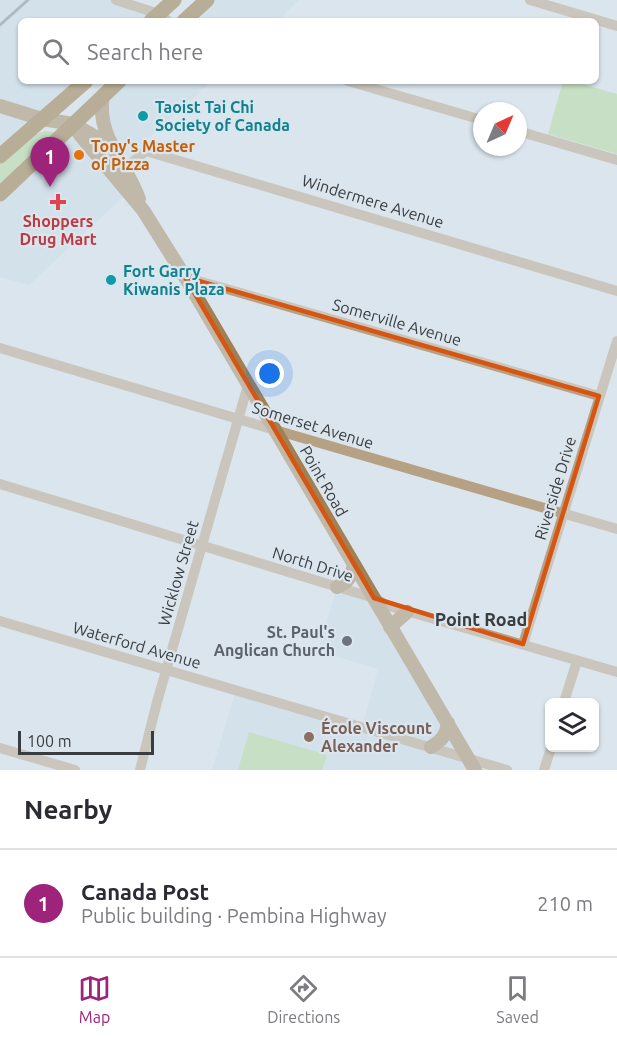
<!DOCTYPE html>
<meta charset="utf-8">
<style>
:root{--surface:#fff;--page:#f7f7f7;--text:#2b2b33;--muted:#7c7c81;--line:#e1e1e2;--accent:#9e237a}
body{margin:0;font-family:Ubuntu,sans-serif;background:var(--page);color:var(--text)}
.controls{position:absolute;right:18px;bottom:18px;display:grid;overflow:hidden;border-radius:9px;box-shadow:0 2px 4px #0004}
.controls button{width:54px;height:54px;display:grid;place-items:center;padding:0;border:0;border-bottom:2px solid var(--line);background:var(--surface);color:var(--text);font:30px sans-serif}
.compass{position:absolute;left:473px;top:102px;width:54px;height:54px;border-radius:50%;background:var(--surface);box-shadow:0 2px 4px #0004;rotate:44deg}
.scale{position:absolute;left:18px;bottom:15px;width:136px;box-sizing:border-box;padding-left:6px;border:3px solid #393d40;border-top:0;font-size:16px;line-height:21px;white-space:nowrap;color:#393d40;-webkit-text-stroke:4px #dbe5ed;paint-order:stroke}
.you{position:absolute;left:270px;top:374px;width:21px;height:21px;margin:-15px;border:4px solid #fff;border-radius:50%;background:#1a73e8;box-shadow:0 0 0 9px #1a73e833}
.badge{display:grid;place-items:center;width:39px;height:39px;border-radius:50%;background:var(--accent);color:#fff;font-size:20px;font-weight:700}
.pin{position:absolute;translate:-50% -50px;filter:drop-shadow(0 2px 3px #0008)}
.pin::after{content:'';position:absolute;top:32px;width:21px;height:18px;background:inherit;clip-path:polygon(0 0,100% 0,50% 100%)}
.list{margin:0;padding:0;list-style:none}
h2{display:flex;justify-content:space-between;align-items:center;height:78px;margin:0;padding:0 24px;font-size:26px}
h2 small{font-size:20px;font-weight:400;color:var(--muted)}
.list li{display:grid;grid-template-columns:39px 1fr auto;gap:18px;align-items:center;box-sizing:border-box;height:108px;padding:0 24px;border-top:2px solid var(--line)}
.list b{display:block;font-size:22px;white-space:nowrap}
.list p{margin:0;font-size:20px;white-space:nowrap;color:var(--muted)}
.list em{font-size:20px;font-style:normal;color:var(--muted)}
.icon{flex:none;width:33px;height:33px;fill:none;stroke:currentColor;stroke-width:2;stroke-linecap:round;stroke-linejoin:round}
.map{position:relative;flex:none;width:617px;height:770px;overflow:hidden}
.search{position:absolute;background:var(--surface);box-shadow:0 2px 4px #0004;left:18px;right:18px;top:18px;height:66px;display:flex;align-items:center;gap:15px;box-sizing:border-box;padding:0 21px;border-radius:9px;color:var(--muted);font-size:22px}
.sheet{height:186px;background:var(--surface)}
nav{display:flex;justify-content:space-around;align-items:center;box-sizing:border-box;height:84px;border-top:2px solid var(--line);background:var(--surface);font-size:16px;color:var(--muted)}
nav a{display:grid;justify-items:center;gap:3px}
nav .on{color:var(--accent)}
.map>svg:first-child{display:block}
.built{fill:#cadbe8}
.green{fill:#afd896}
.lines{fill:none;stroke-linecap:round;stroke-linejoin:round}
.street{stroke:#b7a184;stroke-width:10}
.secondary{stroke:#a08055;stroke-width:14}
.primary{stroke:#8f682f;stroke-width:15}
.rail{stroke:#7d8489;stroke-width:3}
.marked{fill:none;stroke:#d65611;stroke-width:4.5;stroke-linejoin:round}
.culture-dot{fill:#0f9aa8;stroke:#dbe5ed;stroke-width:2}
.food-dot{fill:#e8710a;stroke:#dbe5ed;stroke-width:2}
.health-dot{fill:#e0444e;stroke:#dbe5ed;stroke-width:2}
.worship-dot{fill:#6b7280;stroke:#dbe5ed;stroke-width:2}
.education-dot{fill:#8d6e63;stroke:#dbe5ed;stroke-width:2}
.labels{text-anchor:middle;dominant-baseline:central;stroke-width:4.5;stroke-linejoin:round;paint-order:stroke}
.culture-label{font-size:16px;font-weight:bold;fill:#0d838f;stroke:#dbe5ed;text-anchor:start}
.food-label{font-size:16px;font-weight:bold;fill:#c56008;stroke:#dbe5ed;text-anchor:start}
.street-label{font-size:16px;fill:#393d40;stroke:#dbe5ed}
.health-label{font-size:16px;font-weight:bold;fill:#be3a42;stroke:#dbe5ed}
.worship-label{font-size:16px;font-weight:bold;fill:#5b616d;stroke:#dbe5ed;text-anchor:end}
.education-label{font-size:16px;font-weight:bold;fill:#785e54;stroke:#dbe5ed;text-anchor:start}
.neighbourhood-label{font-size:18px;font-weight:bold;fill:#393d40;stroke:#dbe5ed}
</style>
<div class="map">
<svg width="617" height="770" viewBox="0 0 617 770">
<rect width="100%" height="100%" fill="#dbe5ed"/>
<!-- built -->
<g class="built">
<polygon points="0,0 115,0 159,14 151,21 21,21 21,81 86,81 0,157"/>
<polygon points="207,0 299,0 277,21 184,21"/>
<polygon points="119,81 212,81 148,139 146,151 131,164 114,152 103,95"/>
<polygon points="73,124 123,197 29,285 0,277 0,194"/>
<polygon points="337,587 374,598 475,770 212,770 236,690 362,727 378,669 318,651"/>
</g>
<!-- green -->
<g class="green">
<polygon points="563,81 572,81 617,94 617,154 548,134"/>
<path d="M45,131L54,132V134L0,185V164C14,151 27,135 45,131Z"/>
<polygon points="249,732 327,755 322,770 238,770"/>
</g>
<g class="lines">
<!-- street -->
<g class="street">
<polyline points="116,0 159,14 168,21"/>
<polyline points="530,0 617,26"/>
<polyline points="348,81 482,120"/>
<polyline points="518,131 617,160"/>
<polyline points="124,169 146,151 617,291"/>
<polyline points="185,277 599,396"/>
<polyline points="0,348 275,430 617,529"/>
<polyline points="0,484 374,598 386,605 617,672"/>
<polyline points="0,621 507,770"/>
<polyline points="523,644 617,341"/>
<polyline points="564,702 577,661"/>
<polyline points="0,748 75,770"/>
<polyline points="140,770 157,702 248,385"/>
<polyline points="544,770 551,748"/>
</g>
<!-- secondary -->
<g class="secondary">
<path d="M103,95C95,135 127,164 139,199"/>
<polyline points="0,106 42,119 73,124 110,145"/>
<polyline points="73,124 81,136 143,210 185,277 475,770"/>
<path d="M337,587C349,582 351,576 354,565"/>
<polyline points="390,627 407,612"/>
<path d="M431,747C441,741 446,736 448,723"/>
</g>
<!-- primary -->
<g class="primary">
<polyline points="151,21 174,0"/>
<polyline points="184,21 207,0"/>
<polyline points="0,156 86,81"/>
<polyline points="0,194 119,81"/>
</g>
<!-- rail -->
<polyline class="rail" points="0,25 28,0"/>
</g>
<!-- marked area -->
<path d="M0 0H617V770H0ZM185,277L599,396L523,644L374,598Z" fill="#dbe5ed" fill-opacity=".55" fill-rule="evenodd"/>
<path class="marked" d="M185,277L599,396L523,644L374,598Z"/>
<!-- markers -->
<g class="culture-dot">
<circle cx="143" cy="116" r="6"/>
<circle cx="111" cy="280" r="6"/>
</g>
<circle class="food-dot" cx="79" cy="155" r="6"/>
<path class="health-dot" d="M55 193h6v6h6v6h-6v6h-6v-6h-6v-6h6z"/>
<circle class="worship-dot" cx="347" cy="641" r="6"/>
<circle class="education-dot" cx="309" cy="737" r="6"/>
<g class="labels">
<!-- culture labels -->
<g class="culture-label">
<text x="155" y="107">Taoist Tai Chi<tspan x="155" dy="18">Society of Canada</tspan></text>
<text x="123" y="271">Fort Garry<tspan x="123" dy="18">Kiwanis Plaza</tspan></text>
</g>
<!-- food labels -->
<g class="food-label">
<text x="91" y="146">Tony's Master<tspan x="91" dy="18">of Pizza</tspan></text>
</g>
<!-- street labels -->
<g class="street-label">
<text transform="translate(373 201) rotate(17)">Windermere Avenue</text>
<text transform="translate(397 322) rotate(16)">Somerville Avenue</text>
<text transform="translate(313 425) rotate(17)">Somerset Avenue</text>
<text transform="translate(324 481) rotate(60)">Point Road</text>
<text transform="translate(555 488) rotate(-73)">Riverside Drive</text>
<text transform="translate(313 564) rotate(17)">North Drive</text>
<text transform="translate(178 573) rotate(-74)">Wicklow Street</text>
<text transform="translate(137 645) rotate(16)">Waterford Avenue</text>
</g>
<!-- health labels -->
<g class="health-label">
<text x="58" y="221">Shoppers<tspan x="58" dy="18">Drug Mart</tspan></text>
</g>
<!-- worship labels -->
<g class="worship-label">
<text x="335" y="632">St. Paul's<tspan x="335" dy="18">Anglican Church</tspan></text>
</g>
<!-- education labels -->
<g class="education-label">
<text x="321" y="728">École Viscount<tspan x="321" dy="18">Alexander</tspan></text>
</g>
<!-- neighbourhood labels -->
<g class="neighbourhood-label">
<text x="481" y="619">Point Road</text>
</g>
</g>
</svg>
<div class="controls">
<button><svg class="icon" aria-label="layers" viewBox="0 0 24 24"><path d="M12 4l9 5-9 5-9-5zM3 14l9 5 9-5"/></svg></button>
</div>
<svg class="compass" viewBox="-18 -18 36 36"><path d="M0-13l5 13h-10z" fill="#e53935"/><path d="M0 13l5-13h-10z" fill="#7c7c81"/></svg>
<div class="scale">100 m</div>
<div class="you"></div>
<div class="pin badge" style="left:50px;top:187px">1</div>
<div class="search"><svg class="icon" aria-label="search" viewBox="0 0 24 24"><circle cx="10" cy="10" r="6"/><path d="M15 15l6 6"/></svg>Search here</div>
</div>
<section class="sheet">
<h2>Nearby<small></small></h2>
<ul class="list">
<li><span class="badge">1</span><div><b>Canada Post</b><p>Public building · Pembina Highway</p></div><em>210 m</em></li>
</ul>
</section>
<nav>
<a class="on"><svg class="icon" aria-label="map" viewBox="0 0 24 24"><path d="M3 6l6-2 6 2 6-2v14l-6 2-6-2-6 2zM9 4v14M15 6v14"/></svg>Map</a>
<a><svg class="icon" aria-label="directions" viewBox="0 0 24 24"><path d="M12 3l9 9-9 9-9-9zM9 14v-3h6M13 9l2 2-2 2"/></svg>Directions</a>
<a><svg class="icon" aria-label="saved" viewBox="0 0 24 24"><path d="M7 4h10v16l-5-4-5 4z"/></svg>Saved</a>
</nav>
